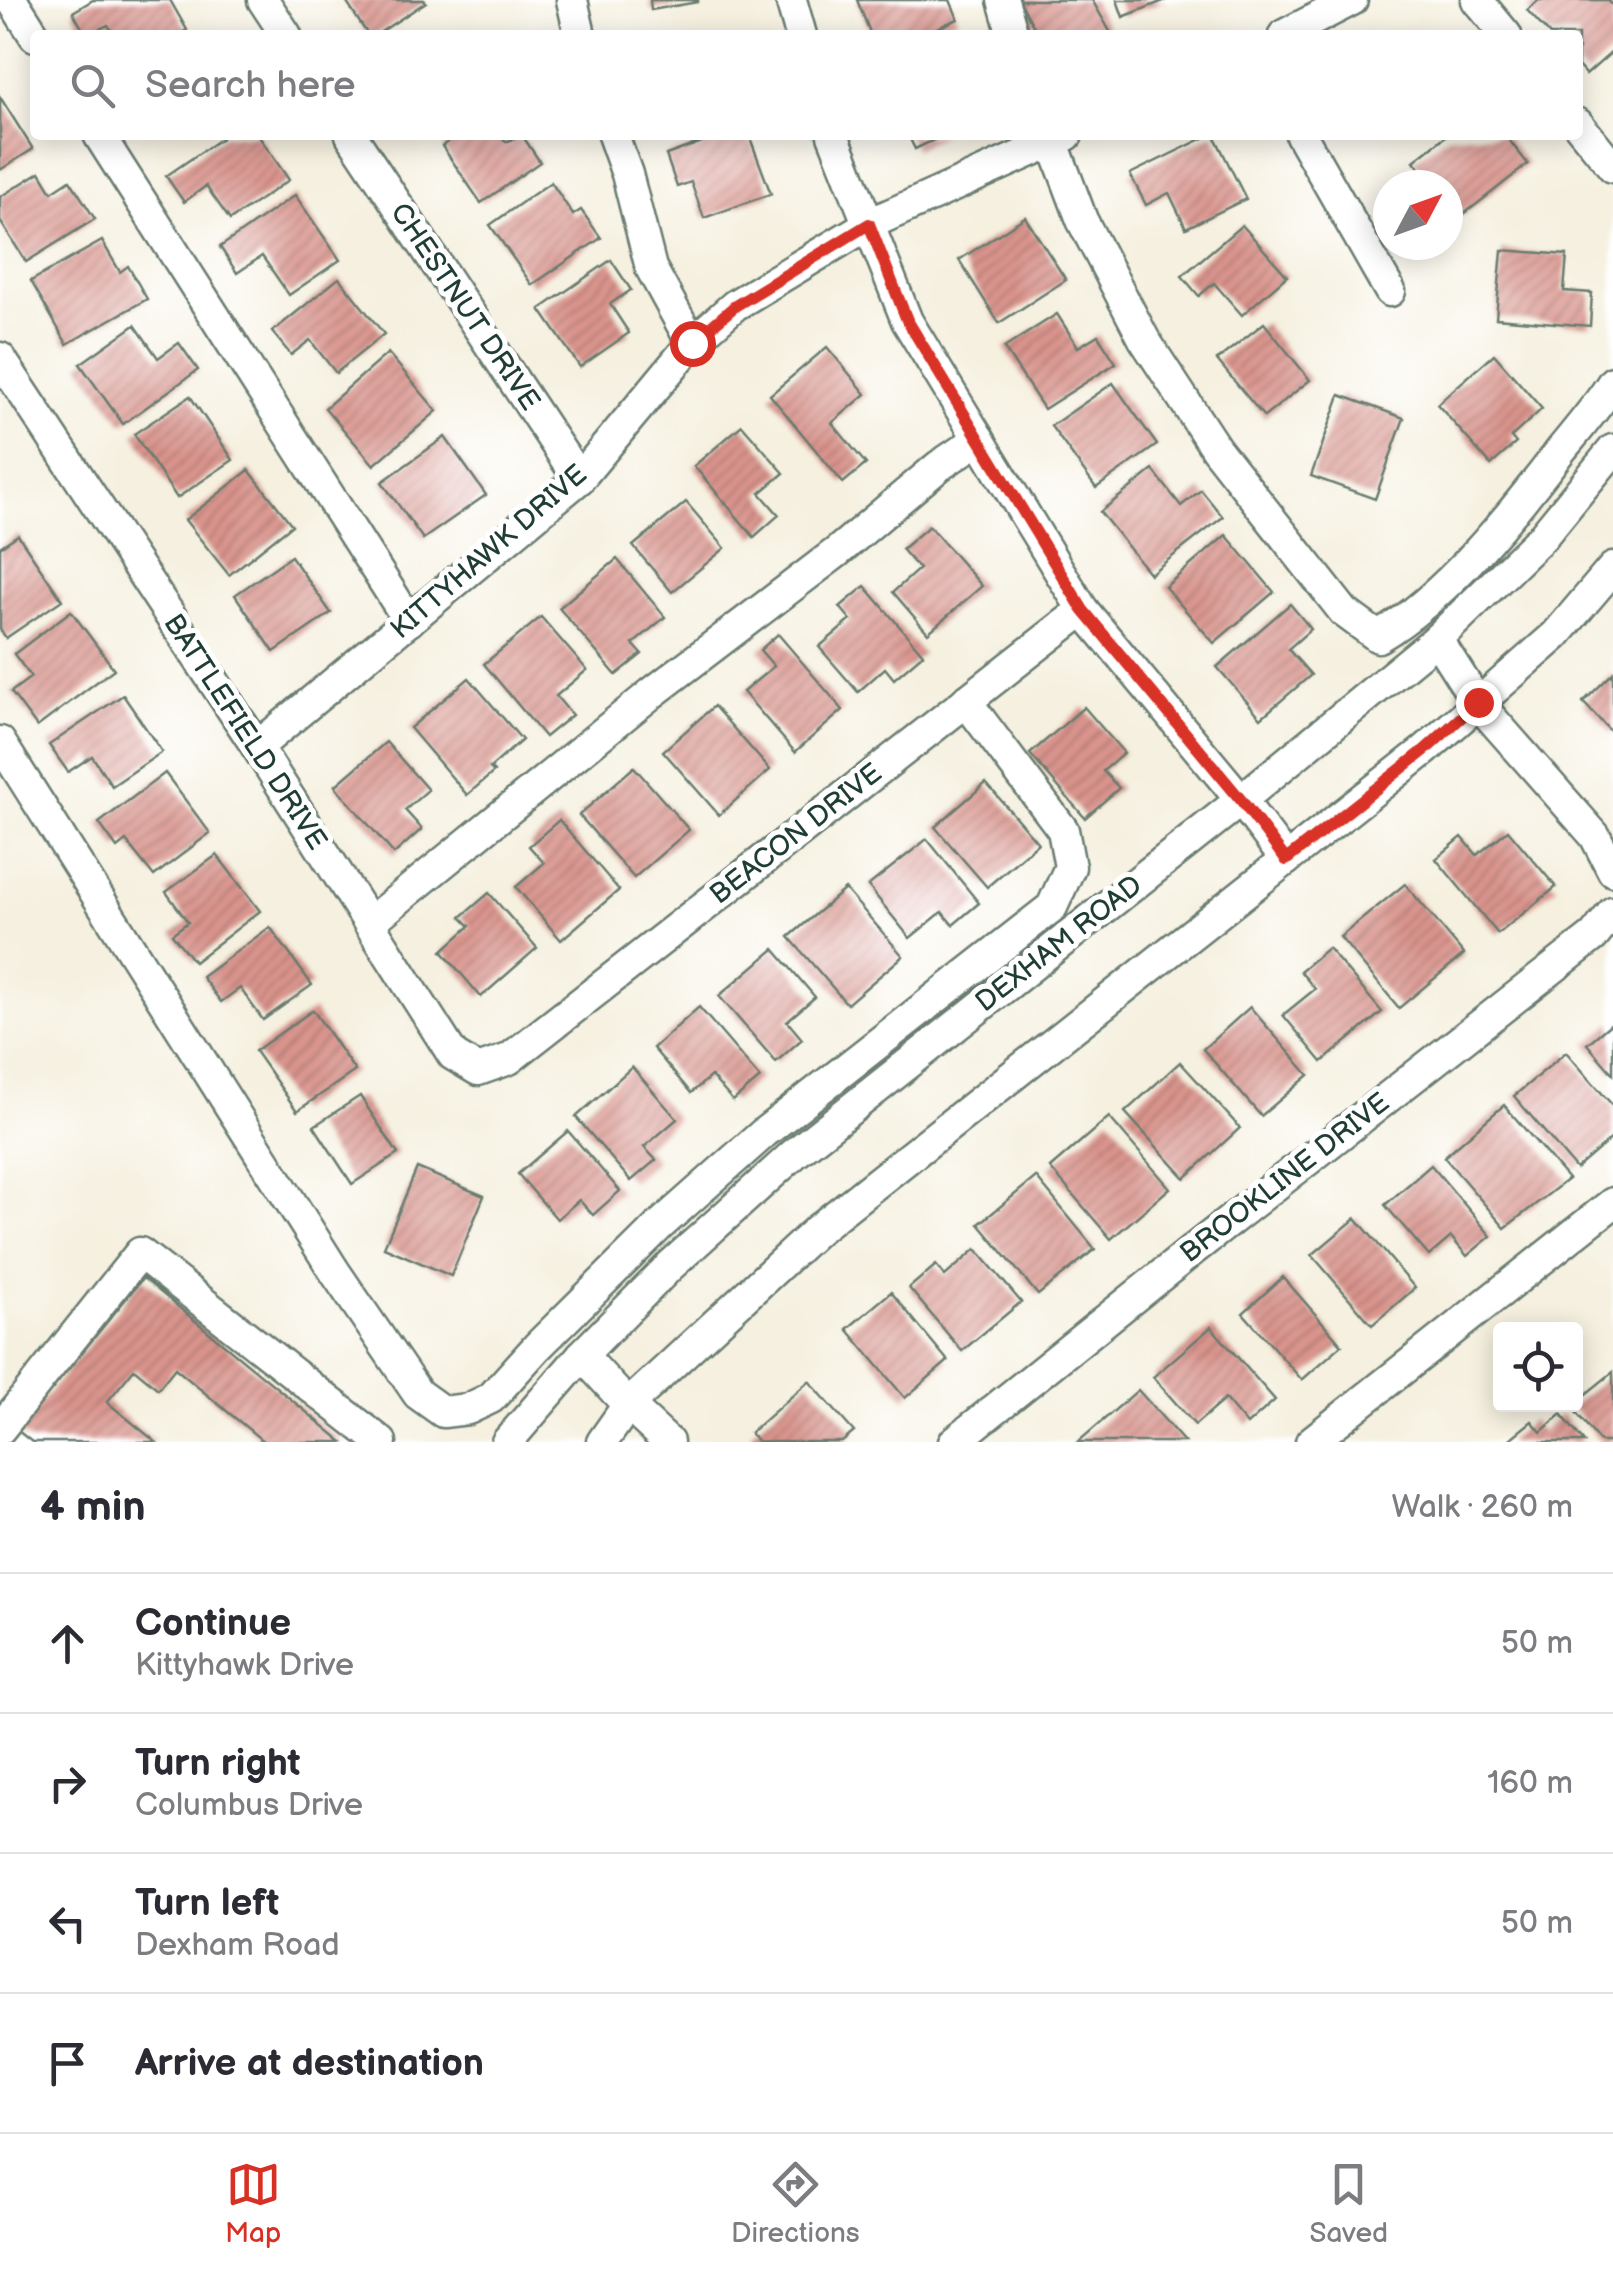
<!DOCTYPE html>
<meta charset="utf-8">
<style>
:root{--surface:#fff;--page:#f7f7f7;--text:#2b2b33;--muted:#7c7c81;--line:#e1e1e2;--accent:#d93025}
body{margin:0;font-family:"Balsamiq Sans",sans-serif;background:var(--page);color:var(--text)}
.controls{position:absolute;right:30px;bottom:30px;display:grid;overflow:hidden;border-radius:10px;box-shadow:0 5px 25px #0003}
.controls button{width:90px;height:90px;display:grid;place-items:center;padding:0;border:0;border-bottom:2px solid var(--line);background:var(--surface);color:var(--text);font:50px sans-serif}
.compass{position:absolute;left:1373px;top:170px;width:90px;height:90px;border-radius:50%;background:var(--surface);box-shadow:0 5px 25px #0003;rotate:49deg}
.stop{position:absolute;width:30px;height:30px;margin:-22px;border:8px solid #d93025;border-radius:50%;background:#fff}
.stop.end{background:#d93025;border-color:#fff;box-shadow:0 2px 10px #0008}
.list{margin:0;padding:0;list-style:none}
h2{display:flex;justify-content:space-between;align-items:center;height:130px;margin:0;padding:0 40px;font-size:42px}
h2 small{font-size:32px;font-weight:400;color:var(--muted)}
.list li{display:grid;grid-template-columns:65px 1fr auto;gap:30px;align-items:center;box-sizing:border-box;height:140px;padding:0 40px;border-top:2px solid var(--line)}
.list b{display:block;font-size:38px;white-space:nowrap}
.list p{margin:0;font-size:32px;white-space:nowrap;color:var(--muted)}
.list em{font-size:32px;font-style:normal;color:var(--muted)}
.icon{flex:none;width:55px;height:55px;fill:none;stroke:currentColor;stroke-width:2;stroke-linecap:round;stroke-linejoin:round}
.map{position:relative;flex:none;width:1613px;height:1442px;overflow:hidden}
.search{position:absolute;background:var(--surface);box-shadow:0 5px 25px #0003;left:30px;right:30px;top:30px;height:110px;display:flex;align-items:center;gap:25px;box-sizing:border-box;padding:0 35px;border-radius:10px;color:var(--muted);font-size:38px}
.sheet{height:690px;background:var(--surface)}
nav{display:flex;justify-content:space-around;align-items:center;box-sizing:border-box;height:140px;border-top:2px solid var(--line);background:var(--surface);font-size:28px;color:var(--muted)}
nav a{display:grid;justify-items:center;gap:5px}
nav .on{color:var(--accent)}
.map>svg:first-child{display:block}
.building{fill:url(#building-hatch)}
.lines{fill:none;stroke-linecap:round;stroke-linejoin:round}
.minor-casing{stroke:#6a7c70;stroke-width:35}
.minor{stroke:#fff;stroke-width:30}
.route{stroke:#d93025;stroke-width:12}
.labels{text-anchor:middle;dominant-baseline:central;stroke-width:10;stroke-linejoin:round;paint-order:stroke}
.street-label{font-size:28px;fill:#1f3d34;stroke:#fff}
</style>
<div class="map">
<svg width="1613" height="1442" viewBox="0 0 1613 1442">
<defs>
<pattern id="building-hatch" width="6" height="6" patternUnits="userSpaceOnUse" patternTransform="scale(2.5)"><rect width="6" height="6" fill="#da948d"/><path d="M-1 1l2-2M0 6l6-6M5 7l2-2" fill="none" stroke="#b07a74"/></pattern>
</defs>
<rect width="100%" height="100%" fill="#fff"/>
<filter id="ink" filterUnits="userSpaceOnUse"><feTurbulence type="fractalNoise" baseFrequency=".01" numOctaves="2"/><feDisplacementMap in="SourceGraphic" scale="20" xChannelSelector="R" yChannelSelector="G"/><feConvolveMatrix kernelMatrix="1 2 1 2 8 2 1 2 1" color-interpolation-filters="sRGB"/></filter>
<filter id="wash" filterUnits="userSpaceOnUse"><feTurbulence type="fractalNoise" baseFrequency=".0048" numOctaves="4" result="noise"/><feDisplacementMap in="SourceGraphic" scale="40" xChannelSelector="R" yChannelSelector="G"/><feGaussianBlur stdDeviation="2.25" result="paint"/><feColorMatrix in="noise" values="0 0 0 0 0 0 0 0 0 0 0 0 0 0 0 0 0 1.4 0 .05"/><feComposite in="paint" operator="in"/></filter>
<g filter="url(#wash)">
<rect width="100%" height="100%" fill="#f5f0df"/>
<g id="blocks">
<!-- building -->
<g class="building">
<polygon points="93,0 170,0 187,30 177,35 114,35 108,25 86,35 73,12"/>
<polygon points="345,0 424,0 426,2 376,35 368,35"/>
<polygon points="650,0 698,0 698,2 651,10"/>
<polygon points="857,0 950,0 958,19 921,35 871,35"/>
<polygon points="1022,0 1092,0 1112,35 1038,35 1020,1"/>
<polygon points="1117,0 1166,0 1123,17"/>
<polygon points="1539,0 1608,0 1613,6 1613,51 1586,75 1578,66 1578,35 1550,35 1527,10"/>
<polygon points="0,97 33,149 0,170"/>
<polygon points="226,135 258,135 289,180 230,220 206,186 184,202 166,176"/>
<polygon points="457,135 501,135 506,142 522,135 540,162 481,203 442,146"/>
<polygon points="721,135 749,135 771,194 704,218 691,182 677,187 666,155"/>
<polygon points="908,135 944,135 915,149"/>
<polygon points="1210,135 1214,135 1246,199 1186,228 1169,193 1146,205 1130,174"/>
<polygon points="1447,135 1505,135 1528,164 1459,218 1448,204 1448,185 1433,185 1414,161"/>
<polygon points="40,172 52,192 70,180 95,219 26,262 0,221 0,197"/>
<polygon points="551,182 573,215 581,210 601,238 532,285 490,225"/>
<polygon points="295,195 340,260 289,295 262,256 237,273 220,247"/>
<polygon points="1025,217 1066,280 999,323 959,260"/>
<polygon points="1242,225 1287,276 1242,315 1214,283 1199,296 1182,276"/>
<polygon points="102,241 120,272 128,266 147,299 67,344 31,281"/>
<polygon points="1502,250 1567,255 1564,291 1592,293 1590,326 1496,318"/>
<polygon points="611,260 631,290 610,304 629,333 580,367 540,309"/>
<polygon points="339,278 384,334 336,373 310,340 291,355 272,332"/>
<polygon points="1057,314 1078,347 1098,335 1116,363 1044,409 1004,348"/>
<polygon points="1264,323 1310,380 1264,417 1217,360"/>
<polygon points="135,325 158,358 179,343 198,370 123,424 80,364"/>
<polygon points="827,347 866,394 832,423 866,464 843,483 770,395"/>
<polygon points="388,353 437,411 374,465 325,408"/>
<polygon points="1494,354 1542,409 1511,437 1516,443 1491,465 1437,404"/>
<polygon points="1113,383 1157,445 1096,488 1051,426"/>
<polygon points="1340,395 1404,418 1375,499 1311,476"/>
<polygon points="190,396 233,460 177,498 134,434"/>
<polygon points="742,425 784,473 760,493 779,515 754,537 694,466"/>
<polygon points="445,437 486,495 423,539 382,482"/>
<polygon points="249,470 292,525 229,575 185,520"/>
<polygon points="1153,470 1181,506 1201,490 1223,517 1150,574 1100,512"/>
<polygon points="686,502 725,548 672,592 633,546"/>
<polygon points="929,526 982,586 928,633 893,592 919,569 902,549"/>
<polygon points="18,535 62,600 6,638 0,629 0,547"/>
<polygon points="1226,535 1274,592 1214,643 1165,587"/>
<polygon points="291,556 331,613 274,652 235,595"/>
<polygon points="617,559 665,617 633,644 642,654 616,675 559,608"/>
<polygon points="865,586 923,654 894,679 885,668 858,692 819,647 851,620 840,607"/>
<polygon points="1290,604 1311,629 1288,649 1311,675 1261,718 1217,667"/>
<polygon points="71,611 114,669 37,727 11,692 31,677 14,654"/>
<polygon points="541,617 587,670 556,696 572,715 545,737 484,664"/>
<polygon points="778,634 843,710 795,752 743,692 774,666 760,650"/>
<polygon points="1613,673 1613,734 1583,702"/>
<polygon points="469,678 522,740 490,768 494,772 467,795 410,728"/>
<polygon points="123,695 162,752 112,786 92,756 68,772 49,745"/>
<polygon points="714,706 770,770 719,815 663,751"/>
<polygon points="1084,707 1124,753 1103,771 1119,788 1085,818 1030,754"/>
<polygon points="386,742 428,790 405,810 422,829 394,854 335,786"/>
<polygon points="634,767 689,830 634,878 579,815"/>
<polygon points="165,773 210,833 154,876 126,841 117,848 99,823"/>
<polygon points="986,783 1038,843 987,887 935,827"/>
<polygon points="559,820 619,890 561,940 516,887 544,863 529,846"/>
<polygon points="1508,830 1556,887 1498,934 1436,859 1462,837 1477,855"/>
<polygon points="927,839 979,903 953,925 942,912 910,938 868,886"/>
<polygon points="217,855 260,911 194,962 172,934 188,922 166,892"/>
<polygon points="1405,884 1464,954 1399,1008 1340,937"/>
<polygon points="845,889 903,956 847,1004 789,937"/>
<polygon points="489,893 537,948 481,997 442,951 470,926 461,917"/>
<polygon points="270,927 312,985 263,1020 240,988 221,1002 202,977"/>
<polygon points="1328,948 1382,1012 1322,1062 1283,1015 1315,989 1300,971"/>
<polygon points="774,949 815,997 787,1021 802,1039 776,1062 719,996"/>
<polygon points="699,1007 760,1078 733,1101 711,1076 691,1093 653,1048"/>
<polygon points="1250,1007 1309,1075 1261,1116 1203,1049"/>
<polygon points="313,1010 355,1071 297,1111 255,1051"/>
<polygon points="1613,1022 1613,1074 1587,1044"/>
<polygon points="1566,1052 1613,1106 1613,1137 1576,1169 1514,1096"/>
<polygon points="1180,1062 1240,1128 1185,1178 1125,1112"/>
<polygon points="632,1067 677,1119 644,1147 656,1160 631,1181 576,1117"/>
<polygon points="360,1096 398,1154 352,1184 314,1126"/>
<polygon points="1504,1105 1568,1179 1505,1228 1444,1157"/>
<polygon points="1109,1117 1170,1188 1111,1239 1050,1168"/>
<polygon points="568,1131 620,1191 593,1215 579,1200 557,1219 518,1174"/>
<polygon points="1431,1165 1491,1236 1467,1256 1451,1237 1429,1256 1385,1205"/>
<polygon points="417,1168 484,1196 451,1276 384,1247"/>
<polygon points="1036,1177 1095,1249 1038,1295 979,1224"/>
<polygon points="1356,1218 1415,1288 1372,1325 1312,1255"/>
<polygon points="976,1249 1021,1302 962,1351 909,1288 936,1265 945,1276"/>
<polygon points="1283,1277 1342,1345 1302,1380 1243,1313"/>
<polygon points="143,1278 343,1442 264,1442 175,1368 158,1389 134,1369 107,1402 156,1442 32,1442 18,1431"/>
<polygon points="891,1292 948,1361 905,1398 847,1329"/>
<polygon points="1211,1327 1275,1400 1247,1425 1225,1399 1195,1425 1153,1377"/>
<polygon points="1613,1372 1613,1442 1600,1442 1571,1406"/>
<polygon points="809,1381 854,1432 842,1442 758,1442 750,1433"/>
<polygon points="1138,1390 1184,1442 1078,1442"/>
<polygon points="1561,1414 1584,1442 1506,1442 1532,1421 1541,1432"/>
</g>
</g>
</g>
<g filter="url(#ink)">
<use href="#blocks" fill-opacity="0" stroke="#6a7c70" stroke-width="2.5"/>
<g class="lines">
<!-- minor casing -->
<g class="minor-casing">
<g id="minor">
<polyline points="12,0 35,36"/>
<polyline points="263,0 286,35"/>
<polyline points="572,0 580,35"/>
<polyline points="791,0 801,35"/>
<polyline points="1003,0 1013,35"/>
<polyline points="1477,0 1506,35"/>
<polyline points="1284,35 1352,0"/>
<polyline points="1578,124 1613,167"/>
<polyline points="99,135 409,621"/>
<polyline points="351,135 579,479"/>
<polyline points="613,135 627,174 651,268 692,343"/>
<polyline points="833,135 907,321 1083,610 1241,800 1286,860"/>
<path d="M1050,135L1082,220L1144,339L1216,449L1344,612L1378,637C1447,597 1513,513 1561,450C1579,428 1598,406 1613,382"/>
<polyline points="1301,135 1390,291"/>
<polyline points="0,358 257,747 453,1055 478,1070 509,1059 1083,610"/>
<polyline points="1437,639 1477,702 1595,836 1613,871"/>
<polyline points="0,742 335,1272 418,1394 443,1412 468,1409 491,1398 537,1347 659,1226 765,1132 1052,907 1070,867 1063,830 966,701"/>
<polyline points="257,747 579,479 692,343 735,305 869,224 1067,135"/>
<polyline points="369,923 652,693 837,552 939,466 979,439"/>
<polyline points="582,1355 628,1405 668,1442"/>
<polyline points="0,1429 140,1253 381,1442"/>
<polyline points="507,1442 582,1355 670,1266 794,1154 1241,800 1437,639 1542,537 1613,450"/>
<polyline points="602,1442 628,1405 817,1230 1425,750 1556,635 1613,568"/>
<polyline points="954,1442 1194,1249 1594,936 1613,912"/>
<polyline points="1311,1442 1613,1203"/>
</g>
</g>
<!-- minor -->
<use href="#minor" class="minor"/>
</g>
</g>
<g class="lines" filter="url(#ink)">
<!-- route -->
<polyline class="route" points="692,343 735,306 869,224 907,320 1083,610 1241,800 1286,860 1425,750 1478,702"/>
</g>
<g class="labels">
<!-- street labels -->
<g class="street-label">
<text transform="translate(465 307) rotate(56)">CHESTNUT DRIVE</text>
<text transform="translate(489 552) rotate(-41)">KITTYHAWK DRIVE</text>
<text transform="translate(245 732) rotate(57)">BATTLEFIELD DRIVE</text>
<text transform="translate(796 834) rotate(-38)">BEACON DRIVE</text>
<text transform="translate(1059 944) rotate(-38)">DEXHAM ROAD</text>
<text transform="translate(1285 1178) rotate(-38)">BROOKLINE DRIVE</text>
</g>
</g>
</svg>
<div class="controls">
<button><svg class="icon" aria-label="locate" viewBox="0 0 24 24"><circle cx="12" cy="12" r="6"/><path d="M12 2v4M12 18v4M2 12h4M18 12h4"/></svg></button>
</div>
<svg class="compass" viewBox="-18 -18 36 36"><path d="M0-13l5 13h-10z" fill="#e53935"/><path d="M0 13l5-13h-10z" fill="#7c7c81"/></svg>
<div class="stop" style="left:692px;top:343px"></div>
<div class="stop end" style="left:1478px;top:702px"></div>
<div class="search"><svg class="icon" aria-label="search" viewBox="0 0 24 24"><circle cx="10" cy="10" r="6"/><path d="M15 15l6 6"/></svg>Search here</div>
</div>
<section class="sheet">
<h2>4 min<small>Walk · 260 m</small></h2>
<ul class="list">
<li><svg class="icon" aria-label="ahead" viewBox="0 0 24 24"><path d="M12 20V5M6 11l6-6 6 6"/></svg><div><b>Continue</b><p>Kittyhawk Drive</p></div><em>50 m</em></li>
<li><svg class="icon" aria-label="right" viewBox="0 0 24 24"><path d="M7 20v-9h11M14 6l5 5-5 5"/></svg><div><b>Turn right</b><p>Columbus Drive</p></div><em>160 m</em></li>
<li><svg class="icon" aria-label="left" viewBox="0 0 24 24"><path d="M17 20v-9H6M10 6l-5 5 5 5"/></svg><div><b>Turn left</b><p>Dexham Road</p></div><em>50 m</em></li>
<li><svg class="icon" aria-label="arrive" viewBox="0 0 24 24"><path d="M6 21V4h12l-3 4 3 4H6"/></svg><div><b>Arrive at destination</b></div></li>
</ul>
</section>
<nav>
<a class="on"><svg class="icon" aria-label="map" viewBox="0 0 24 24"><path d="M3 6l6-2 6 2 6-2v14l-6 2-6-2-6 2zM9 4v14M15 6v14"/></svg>Map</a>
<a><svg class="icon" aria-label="directions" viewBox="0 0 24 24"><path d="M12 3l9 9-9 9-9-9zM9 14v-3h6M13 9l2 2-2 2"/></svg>Directions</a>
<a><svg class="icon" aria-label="saved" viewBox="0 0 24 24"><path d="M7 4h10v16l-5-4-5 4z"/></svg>Saved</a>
</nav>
